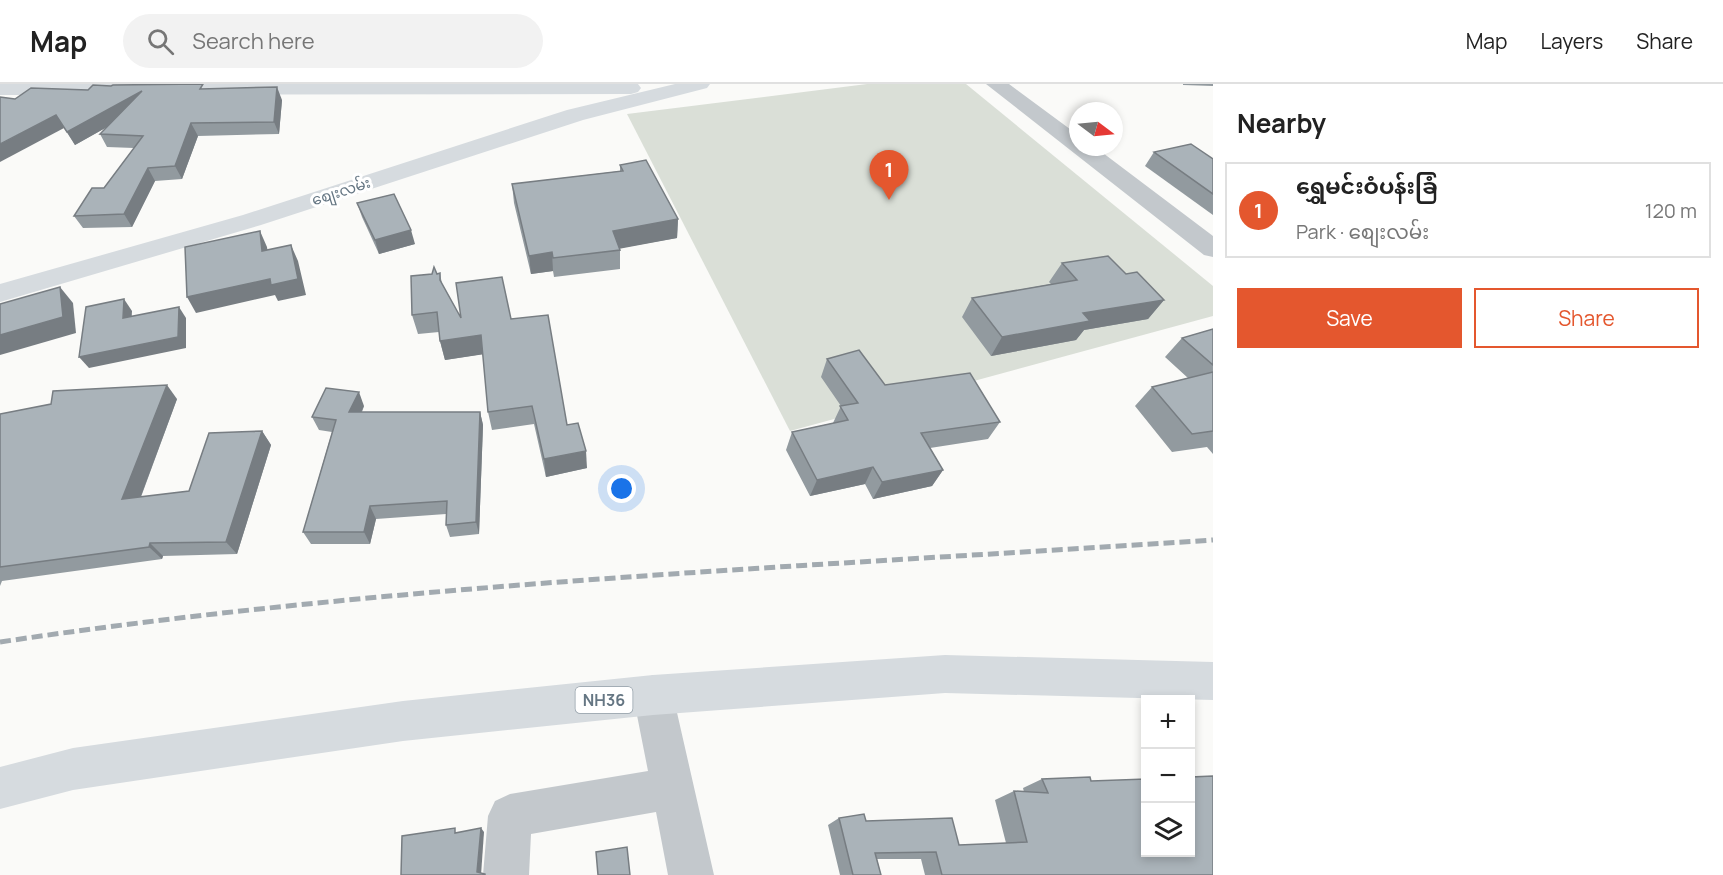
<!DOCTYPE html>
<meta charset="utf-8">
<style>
:root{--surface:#fff;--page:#f2f2f2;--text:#222;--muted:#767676;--line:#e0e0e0;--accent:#e4572e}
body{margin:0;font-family:Manrope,"Noto Sans Myanmar",sans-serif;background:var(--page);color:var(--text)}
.controls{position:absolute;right:18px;bottom:18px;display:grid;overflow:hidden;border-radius:0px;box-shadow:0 3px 9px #0003}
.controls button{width:54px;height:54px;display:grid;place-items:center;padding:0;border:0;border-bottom:2px solid var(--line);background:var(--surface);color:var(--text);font:30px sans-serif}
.compass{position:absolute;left:1069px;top:18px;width:54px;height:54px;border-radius:50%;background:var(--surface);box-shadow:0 3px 9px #0003;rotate:106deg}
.you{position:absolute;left:622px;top:405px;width:21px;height:21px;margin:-15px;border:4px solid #fff;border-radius:50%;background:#1a73e8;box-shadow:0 0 0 9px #1a73e833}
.badge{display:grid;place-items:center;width:39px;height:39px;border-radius:50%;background:var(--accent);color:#fff;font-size:20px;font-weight:700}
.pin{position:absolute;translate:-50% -50px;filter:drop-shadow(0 2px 3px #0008)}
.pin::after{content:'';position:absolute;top:32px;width:21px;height:18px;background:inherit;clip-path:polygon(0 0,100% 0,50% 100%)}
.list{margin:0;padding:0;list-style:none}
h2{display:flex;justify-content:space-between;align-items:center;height:78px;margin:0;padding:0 24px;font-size:26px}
h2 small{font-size:20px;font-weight:400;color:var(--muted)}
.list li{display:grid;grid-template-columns:39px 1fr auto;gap:18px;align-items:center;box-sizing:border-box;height:96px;margin:0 12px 12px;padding:0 12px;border:2px solid var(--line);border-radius:0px}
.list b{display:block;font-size:22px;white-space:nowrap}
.list p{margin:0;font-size:20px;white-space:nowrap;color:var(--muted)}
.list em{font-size:20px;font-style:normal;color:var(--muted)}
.actions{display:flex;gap:12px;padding:18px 24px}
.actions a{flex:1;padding:14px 0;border:2px solid var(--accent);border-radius:0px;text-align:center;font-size:21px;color:var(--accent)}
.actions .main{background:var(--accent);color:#fff}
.icon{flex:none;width:33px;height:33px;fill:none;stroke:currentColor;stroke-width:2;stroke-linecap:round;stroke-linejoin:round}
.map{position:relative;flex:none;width:1213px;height:791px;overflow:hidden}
header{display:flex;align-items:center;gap:36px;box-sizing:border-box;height:84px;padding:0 30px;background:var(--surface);border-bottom:2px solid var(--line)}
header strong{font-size:28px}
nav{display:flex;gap:33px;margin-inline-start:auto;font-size:21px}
.search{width:420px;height:54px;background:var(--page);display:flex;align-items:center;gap:15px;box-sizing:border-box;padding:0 21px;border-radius:33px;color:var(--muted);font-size:22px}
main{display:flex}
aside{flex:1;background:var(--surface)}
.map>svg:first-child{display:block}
.green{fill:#dadfd7}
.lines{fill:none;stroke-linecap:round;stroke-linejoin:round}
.street{fill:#c3c8cc;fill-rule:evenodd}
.secondary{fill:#d6dbdf;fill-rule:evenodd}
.highway{fill:#d6dbdf;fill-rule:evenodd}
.rail{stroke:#a2aab0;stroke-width:5;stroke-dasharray:11 5;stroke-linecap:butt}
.wall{fill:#929a9f}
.shaded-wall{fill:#777d82}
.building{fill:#aab3b9;stroke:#777d82;stroke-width:1.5}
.labels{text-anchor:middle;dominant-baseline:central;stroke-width:6;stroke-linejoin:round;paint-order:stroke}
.far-street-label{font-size:15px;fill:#657683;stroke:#fff}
.shield{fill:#fff;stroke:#939fa8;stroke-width:1.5}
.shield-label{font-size:16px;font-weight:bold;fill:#657683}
</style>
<header>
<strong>Map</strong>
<div class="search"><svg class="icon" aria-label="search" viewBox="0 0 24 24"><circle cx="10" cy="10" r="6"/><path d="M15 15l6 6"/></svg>Search here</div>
<nav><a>Map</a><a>Layers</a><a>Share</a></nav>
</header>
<main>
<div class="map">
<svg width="1213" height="791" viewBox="0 0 1213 791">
<rect width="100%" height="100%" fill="#fafaf8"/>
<!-- green -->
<polygon class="green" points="867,0 966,0 1213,202 1213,232 790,347 627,30"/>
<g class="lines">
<!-- street -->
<g class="street">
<polygon points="986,0 1009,0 1078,51 1078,63 1095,63 1213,152 1213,173 1204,171"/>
<polygon points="653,591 667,597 673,611 714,791 668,791 656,728 531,750 529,791 483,791 488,732 495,717 510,710 648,687 633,611 639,597"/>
</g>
<!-- secondary -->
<g class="secondary">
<polygon points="0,0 638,0 641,4 638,8 631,10 0,11"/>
<polygon points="675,0 710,0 707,4 583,36 261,141 0,218 0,200 243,131 567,26"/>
</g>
<!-- highway -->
<polygon class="highway" points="945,571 1213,578 1213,616 945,609 653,631 403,657 73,706 0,725 0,683 73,664 403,617 653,591"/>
<!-- rail -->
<path class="rail" d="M0,558C401,498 809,483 1213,456"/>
</g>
<!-- wall -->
<g class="wall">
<polygon points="1183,0 1213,0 1213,2 1183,1"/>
<polygon points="205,5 282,16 279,50 198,52 182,95 155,97 132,143 83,144 74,132 104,104 134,64 107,63 100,50 107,43 75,61 64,44 15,15 88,6"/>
<polygon points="1154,68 1213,75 1213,131 1145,82"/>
<polygon points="620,81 678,135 677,154 620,164 620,185 554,193 553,187 531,190 514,119 512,100 620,87"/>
<polygon points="357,119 415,160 379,170 362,133"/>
<polygon points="1062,179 1126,190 1164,216 1148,235 1084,246 1076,256 991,272 962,233 972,214 1051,200 1049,198"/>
<polygon points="440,189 442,200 461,234 511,235 567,341 587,384 546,393 534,340 492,346 488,328 483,270 445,276 440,257 439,248 418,250 412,231 437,190"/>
<polygon points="1213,245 1213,370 1207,363 1172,368 1135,322 1152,303 1188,294 1165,273 1182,254"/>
<polygon points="827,275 885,301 1000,338 988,355 930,364 943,386 932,402 873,415 865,400 810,412 786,366 792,348 833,339 841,322 821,293"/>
<polygon points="177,315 141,413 189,407 262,347 271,361 237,470 163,472 162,475 2,497 0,502 0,330"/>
<polygon points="364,322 362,328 480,328 483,341 479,450 450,453 446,441 446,430 376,435 370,460 311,460 303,448 332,348 319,346 312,333"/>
<polygon points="1042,695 1091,697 1213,791 925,791 921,775 877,775 881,791 840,791 828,741 839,734 866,737 959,761 1006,759 995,716 1014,707 1024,708 1023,704"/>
</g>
<!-- shaded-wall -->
<g class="shaded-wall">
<polygon points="277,3 282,16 279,50 274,38"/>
<polygon points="142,7 148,20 75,61 67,48"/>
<polygon points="56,31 64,44 0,78 0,60"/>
<polygon points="191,39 198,52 182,95 175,82"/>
<polygon points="148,84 155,97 132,143 124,130"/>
<polygon points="678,135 677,154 613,166 613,147"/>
<polygon points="411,146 415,160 379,170 375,156"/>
<polygon points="260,147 267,163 270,183 262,167"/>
<polygon points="291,161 298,177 306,211 278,217 275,211 196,229 187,213"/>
<polygon points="552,168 553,187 531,190 529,172"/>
<polygon points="60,203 73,219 76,249 0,271 0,251"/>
<polygon points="124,215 132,227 131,246 123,234"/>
<polygon points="1164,216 1148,235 1084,246 1076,256 991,272 1002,253 1083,229"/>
<polygon points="179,223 186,234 186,264 89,284 79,273"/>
<polygon points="481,251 485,270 445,276 440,257"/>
<polygon points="167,301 177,315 135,428 122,415"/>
<polygon points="359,308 364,322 355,341 349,328"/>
<polygon points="480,328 483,341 479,450 476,438"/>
<polygon points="262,347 271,361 237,470 226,458"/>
<polygon points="586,367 587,384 546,393 544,375"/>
<polygon points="873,383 865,400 810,412 817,396"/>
<polygon points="943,386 932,402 873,415 882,398"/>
<polygon points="370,422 376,435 370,460 364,448"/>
<polygon points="150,459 163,472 162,475 149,463"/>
<polygon points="481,744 484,748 481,791 477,788"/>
</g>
<!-- building -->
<g class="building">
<polygon points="203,0 200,5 277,3 274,38 191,39 175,82 148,84 124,130 74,132 92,104 104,104 143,52 100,50 142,7 67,48 56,31 0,60 0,13 15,15 31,4 88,6 93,1 111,2 113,1"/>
<polygon points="1191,60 1213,75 1213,110 1154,68"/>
<polygon points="646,76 678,135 613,147 620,166 553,174 552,168 529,172 512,100 623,87 620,81"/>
<polygon points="394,110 411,146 375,156 357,119"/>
<polygon points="260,147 262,167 291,161 298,195 271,201 270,195 187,213 185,163"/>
<polygon points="1108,172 1126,190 1137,188 1164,216 1083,229 1090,237 1002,253 972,214 1077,196 1062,179"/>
<polygon points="434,183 437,190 440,189 440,196 461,234 456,199 502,193 511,235 548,231 567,341 578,339 586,367 544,375 532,322 488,328 481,251 440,257 437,228 412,231 411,192 432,190"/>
<polygon points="60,203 63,233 0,251 0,220"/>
<polygon points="124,215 123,234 179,223 178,253 79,273 86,223"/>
<polygon points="1213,245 1213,281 1182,254"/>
<polygon points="859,266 885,301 970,289 1000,338 921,349 943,386 882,398 873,383 817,396 792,348 848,336 840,322 858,319 827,275"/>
<polygon points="1213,288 1213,347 1192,350 1152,303"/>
<polygon points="167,301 122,415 189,407 209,349 262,347 226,458 150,459 149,463 0,483 0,330 51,320 53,307"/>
<polygon points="326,304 359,308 349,328 480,328 476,438 446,441 447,417 370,422 364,448 303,448 336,336 312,333"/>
<polygon points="1213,692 1213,791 942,791 936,768 875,769 881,791 853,791 839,734 864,730 866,737 952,734 959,761 1027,758 1014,707 1048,709 1042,695 1090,693 1091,697 1146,695 1146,768 1191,768 1191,693"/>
<polygon points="455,744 455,749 481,744 477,788 485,790 485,791 401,791 402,752"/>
<polygon points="627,763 630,791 598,791 596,768"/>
</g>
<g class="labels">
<!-- far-street labels -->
<g class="far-street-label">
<text transform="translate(341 107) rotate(-18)">စျေးလမ်း</text>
</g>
<!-- shield labels -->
<rect class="shield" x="575.5" y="603" width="57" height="26" rx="4.5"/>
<g class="shield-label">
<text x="604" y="616">NH36</text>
</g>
</g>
</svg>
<div class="controls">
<button>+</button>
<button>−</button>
<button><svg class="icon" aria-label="layers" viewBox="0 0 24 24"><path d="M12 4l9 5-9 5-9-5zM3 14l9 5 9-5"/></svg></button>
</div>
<svg class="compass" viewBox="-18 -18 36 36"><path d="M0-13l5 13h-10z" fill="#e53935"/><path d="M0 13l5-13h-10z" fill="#767676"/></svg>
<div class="you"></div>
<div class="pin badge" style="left:889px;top:116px">1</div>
</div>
<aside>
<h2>Nearby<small></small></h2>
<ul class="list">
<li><span class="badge">1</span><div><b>ရွှေမင်းဝံပန်းခြံ</b><p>Park · စျေးလမ်း</p></div><em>120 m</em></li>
</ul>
<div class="actions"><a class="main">Save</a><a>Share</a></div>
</aside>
</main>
